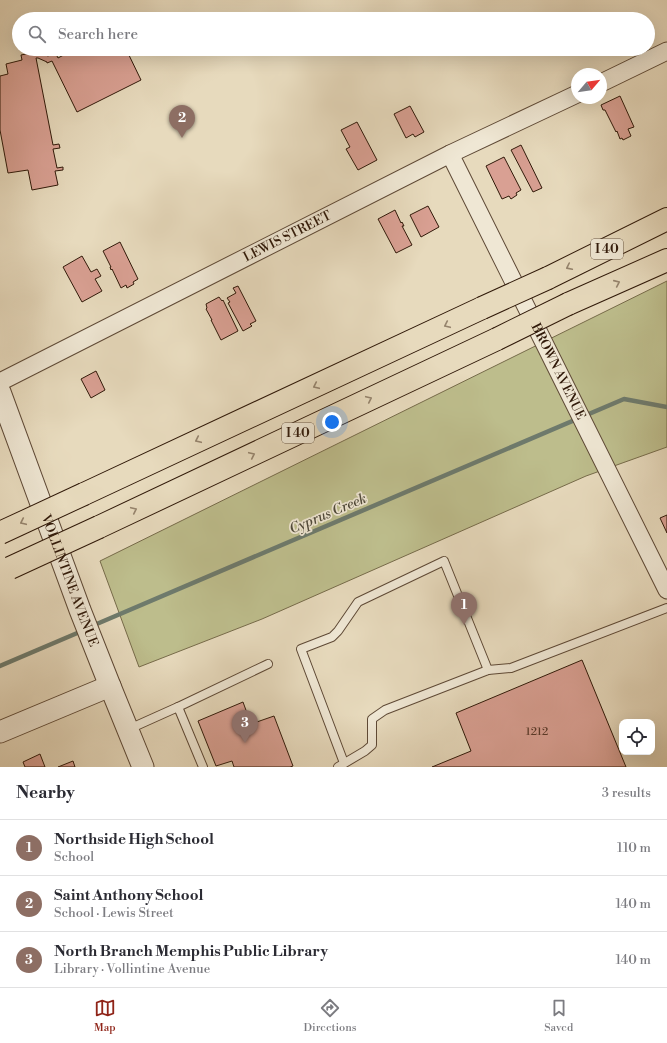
<!DOCTYPE html>
<meta charset="utf-8">
<style>
:root{--surface:#fff;--page:#f2f2f3;--text:#2b2b33;--muted:#7c7c81;--line:#e1e1e2;--accent:#8f2418}
body{margin:0;font-family:"Libre Bodoni",serif;background:var(--page);color:var(--text)}
.controls{position:absolute;right:12px;bottom:12px;display:grid;overflow:hidden;border-radius:8px;box-shadow:0 4px 16px #0002}
.controls button{width:36px;height:36px;display:grid;place-items:center;padding:0;border:0;border-bottom:1px solid var(--line);background:var(--surface);color:var(--text);font:20px sans-serif}
.compass{position:absolute;left:571px;top:68px;width:36px;height:36px;border-radius:50%;background:var(--surface);box-shadow:0 4px 16px #0002;rotate:61deg}
.you{position:absolute;left:332px;top:422px;width:14px;height:14px;margin:-10px;border:3px solid #fff;border-radius:50%;background:#1a73e8;box-shadow:0 0 0 6px #1a73e833}
.badge{display:grid;place-items:center;width:26px;height:26px;border-radius:50%;background:var(--accent);color:#fff;font-size:13px;font-weight:700}
.pin{position:absolute;translate:-50% -33px;filter:drop-shadow(0 1px 2px #0008)}
.pin::after{content:'';position:absolute;top:21px;width:14px;height:12px;background:inherit;clip-path:polygon(0 0,100% 0,50% 100%)}
.list{margin:0;padding:0;list-style:none}
h2{display:flex;justify-content:space-between;align-items:center;height:52px;margin:0;padding:0 16px;font-size:17px}
h2 small{font-size:13px;font-weight:400;color:var(--muted)}
.list li{display:grid;grid-template-columns:26px 1fr auto;gap:12px;align-items:center;box-sizing:border-box;height:56px;padding:0 16px;border-top:1px solid var(--line)}
.list b{display:block;font-size:15px;white-space:nowrap}
.list p{margin:0;font-size:13px;white-space:nowrap;color:var(--muted)}
.list em{font-size:13px;font-style:normal;color:var(--muted)}
.icon{flex:none;width:22px;height:22px;fill:none;stroke:currentColor;stroke-width:2;stroke-linecap:round;stroke-linejoin:round}
.map{position:relative;flex:none;width:667px;height:767px;overflow:hidden}
.search{position:absolute;background:var(--surface);box-shadow:0 4px 16px #0002;left:12px;right:12px;top:12px;height:44px;display:flex;align-items:center;gap:10px;box-sizing:border-box;padding:0 14px;border-radius:22px;color:var(--muted);font-size:15px}
.sheet{height:220px;background:var(--surface)}
nav{display:flex;justify-content:space-around;align-items:center;box-sizing:border-box;height:56px;border-top:1px solid var(--line);background:var(--surface);font-size:11px;color:var(--muted)}
nav a{display:grid;justify-items:center;gap:2px}
nav .on{color:var(--accent)}
.map>svg:first-child{display:block}
.green{fill:#bdbd8c;stroke:#766b4a}
.lines{fill:none;stroke-linecap:round;stroke-linejoin:round}
.stream{stroke:#6e7a6c;stroke-width:4.5}
.building{fill:#d9a093;stroke:#301909}
.service-casing{stroke:#5e4936;stroke-width:10}
.minor-casing{stroke:#5e4936;stroke-width:19}
.tertiary-casing{stroke:#5e4936;stroke-width:23}
.motorway-casing{stroke:#301909;stroke-width:24}
.service{stroke:#efe7d4;stroke-width:8}
.minor{stroke:#efe7d4;stroke-width:17}
.tertiary{stroke:#efe7d4;stroke-width:21}
.motorway{stroke:#e7dabd;stroke-width:22}
.motorway-bridge-casing{stroke:#301909;stroke-width:24;stroke-linecap:butt}
.motorway-bridge{stroke:#e7dabd;stroke-width:22}
.oneway{stroke:#95836c}
.labels{text-anchor:middle;dominant-baseline:central;stroke-width:3.5;stroke-linejoin:round;paint-order:stroke}
.number-label{font-size:11px;fill:#5a3b2c}
.shield{fill:#efe7d4;stroke:#695746;stroke-width:1}
.shield-label{font-size:12px;font-weight:bold;fill:#301909}
.street-label{font-size:13px;fill:#301909;stroke:#efe7d4}
.water-label{font-size:14px;font-style:italic;fill:#4f4a3b;stroke:#efe7d4}
</style>
<div class="map">
<svg width="667" height="767" viewBox="0 0 667 767">
<rect width="100%" height="100%" fill="#e7dabd"/>
<filter id="stains"><feTurbulence type="fractalNoise" baseFrequency=".005" numOctaves="4"/><feColorMatrix values="0 0 0 0 .2 0 0 0 0 .09 0 0 0 0 .02 0 0 0 .5 -.17"/></filter>
<radialGradient id="worn" r=".72"><stop offset=".6" stop-color="#630" stop-opacity="0"/><stop offset="1" stop-color="#630" stop-opacity=".3"/></radialGradient>
<!-- green -->
<polygon class="green" points="667,281 667,447 586,476 262,619 139,667 100,561"/>
<g class="lines">
<!-- stream -->
<g class="stream">
<polyline points="92,626 624,399 667,407"/>
<polyline points="0,666 82,631"/>
</g>
</g>
<!-- building -->
<g class="building">
<polygon points="75,49 126,49 141,80 77,112 52,61 47,63 47,62 38,58 36,58 53,145 59,144 60,148 53,149 57,168 63,167 63,170 55,171 58,185 32,190 28,170 8,173 0,130 0,76 8,74 6,64 22,60 21,55 36,52 37,51 48,56 55,52 58,58"/>
<polygon points="620,96 634,127 628,129 631,136 623,140 622,138 620,139 617,131 616,132 605,110 603,110 601,105"/>
<polygon points="410,106 424,132 415,137 413,134 406,138 394,114"/>
<polygon points="357,122 377,160 358,170 346,149 350,147 341,130"/>
<polygon points="521,145 542,188 533,192 511,150"/>
<polygon points="504,157 521,190 516,193 517,195 511,199 509,196 502,199 486,166"/>
<polygon points="428,206 439,227 421,237 410,215"/>
<polygon points="395,210 401,223 402,222 404,226 402,226 412,245 396,253 378,219"/>
<polygon points="120,242 138,279 133,282 134,284 127,288 126,285 121,288 112,269 111,270 110,267 111,267 103,251"/>
<polygon points="82,256 91,272 97,269 101,276 95,279 102,291 82,302 63,267"/>
<polygon points="238,286 256,321 250,324 252,326 243,331 228,303 230,302 227,298 236,293 233,288"/>
<polygon points="219,297 222,301 223,300 238,331 221,340 211,320 212,320 206,309 207,308 206,304"/>
<polygon points="96,371 105,390 91,398 81,379"/>
<polygon points="667,515 667,533 660,518"/>
<polygon points="582,660 626,767 432,767 471,751 456,713"/>
<polygon points="243,702 251,724 274,716 293,766 290,767 234,767 232,761 216,766 198,721"/>
<polygon points="40,754 45,767 25,767 23,762"/>
<polygon points="73,761 75,767 58,767"/>
</g>
<g class="lines">
<!-- service casing -->
<g class="service-casing">
<g id="service">
<polyline points="178,707 268,664"/>
<polyline points="129,729 178,707 203,767"/>
<polyline points="344,763 301,649 332,637 338,631 358,602 444,561 488,670"/>
<polyline points="338,767 365,751 372,745 372,719 385,710 488,670 511,668 667,608"/>
</g>
</g>
<!-- minor casing -->
<g class="minor-casing">
<g id="minor">
<polyline points="601,83 667,51"/>
<path id="s1" d="M450,154L667,590"/>
<path id="s2" d="M0,382L450,154L577,94"/>
</g>
</g>
<!-- tertiary casing -->
<g class="tertiary-casing">
<g id="tertiary">
<path id="s3" d="M0,392L80,610L110,686L143,767"/>
<polyline points="0,732 110,686"/>
</g>
</g>
<!-- motorway casing -->
<g class="motorway-casing">
<g id="motorway">
<polyline points="548,278 667,219"/>
<polyline points="568,304 667,260"/>
<polyline points="84,494 482,308"/>
<polyline points="99,527 497,339"/>
</g>
</g>
<!-- service -->
<use href="#service" class="service"/>
<!-- minor -->
<use href="#minor" class="minor"/>
<!-- tertiary -->
<use href="#tertiary" class="tertiary"/>
<!-- motorway -->
<use href="#motorway" class="motorway"/>
<!-- motorway-bridge casing -->
<g class="motorway-bridge-casing">
<g id="motorway-bridge">
<polyline points="482,308 548,278"/>
<polyline points="497,339 568,304"/>
<polyline points="0,533 84,494"/>
<polyline points="10,568 99,527"/>
</g>
</g>
<!-- motorway-bridge -->
<use href="#motorway-bridge" class="motorway-bridge"/>
</g>
<!-- one-way arrows -->
<defs><path id="oneway-chevron" d="M-2-3.5L2.5 0L-2 3.5" fill="none" stroke-width="1.6" stroke-linecap="round" stroke-linejoin="round"/></defs>
<g class="oneway">
<use href="#oneway-chevron" transform="translate(569 267) rotate(154)"/>
<use href="#oneway-chevron" transform="translate(617 283) rotate(-24)"/>
<use href="#oneway-chevron" transform="translate(447 325) rotate(155)"/>
<use href="#oneway-chevron" transform="translate(316 386) rotate(155)"/>
<use href="#oneway-chevron" transform="translate(369 399) rotate(-25)"/>
<use href="#oneway-chevron" transform="translate(198 440) rotate(155)"/>
<use href="#oneway-chevron" transform="translate(252 455) rotate(-25)"/>
<use href="#oneway-chevron" transform="translate(134 510) rotate(-25)"/>
<use href="#oneway-chevron" transform="translate(23 522) rotate(155)"/>
</g>
<g class="labels">
<!-- number labels -->
<g class="number-label">
<text x="537" y="732">1212</text>
</g>
<!-- shield labels -->
<g class="shield">
<rect x="591" y="239" width="32" height="20" rx="3"/>
<rect x="282" y="423" width="32" height="20" rx="3"/>
</g>
<g class="shield-label">
<text x="607" y="249">I 40</text>
<text x="298" y="433">I 40</text>
</g>
<!-- street labels -->
<g class="street-label">
<text stroke="none"><textPath href="#s2" startOffset="322">LEWIS STREET</textPath></text>
<text stroke="none"><textPath href="#s1" startOffset="243">BROWN AVENUE</textPath></text>
<text stroke="none"><textPath href="#s3" startOffset="201">VOLLINTINE AVENUE</textPath></text>
</g>
<!-- water labels -->
<g class="water-label">
<text transform="translate(328 514) rotate(-23)">Cyprus Creek</text>
</g>
</g>
<rect width="100%" height="100%" filter="url(#stains)"/>
<rect width="100%" height="100%" fill="url(#worn)"/>
</svg>
<div class="controls">
<button><svg class="icon" aria-label="locate" viewBox="0 0 24 24"><circle cx="12" cy="12" r="6"/><path d="M12 2v4M12 18v4M2 12h4M18 12h4"/></svg></button>
</div>
<svg class="compass" viewBox="-18 -18 36 36"><path d="M0-13l5 13h-10z" fill="#e53935"/><path d="M0 13l5-13h-10z" fill="#7c7c81"/></svg>
<div class="you"></div>
<div class="pin badge" style="left:464px;top:625px;background:#8d6e63">1</div>
<div class="pin badge" style="left:182px;top:138px;background:#8d6e63">2</div>
<div class="pin badge" style="left:245px;top:743px;background:#8d6e63">3</div>
<div class="search"><svg class="icon" aria-label="search" viewBox="0 0 24 24"><circle cx="10" cy="10" r="6"/><path d="M15 15l6 6"/></svg>Search here</div>
</div>
<section class="sheet">
<h2>Nearby<small>3 results</small></h2>
<ul class="list">
<li><span class="badge" style="background:#8d6e63">1</span><div><b>Northside High School</b><p>School</p></div><em>110 m</em></li>
<li><span class="badge" style="background:#8d6e63">2</span><div><b>Saint Anthony School</b><p>School · Lewis Street</p></div><em>140 m</em></li>
<li><span class="badge" style="background:#8d6e63">3</span><div><b>North Branch Memphis Public Library</b><p>Library · Vollintine Avenue</p></div><em>140 m</em></li>
</ul>
</section>
<nav>
<a class="on"><svg class="icon" aria-label="map" viewBox="0 0 24 24"><path d="M3 6l6-2 6 2 6-2v14l-6 2-6-2-6 2zM9 4v14M15 6v14"/></svg>Map</a>
<a><svg class="icon" aria-label="directions" viewBox="0 0 24 24"><path d="M12 3l9 9-9 9-9-9zM9 14v-3h6M13 9l2 2-2 2"/></svg>Directions</a>
<a><svg class="icon" aria-label="saved" viewBox="0 0 24 24"><path d="M7 4h10v16l-5-4-5 4z"/></svg>Saved</a>
</nav>
